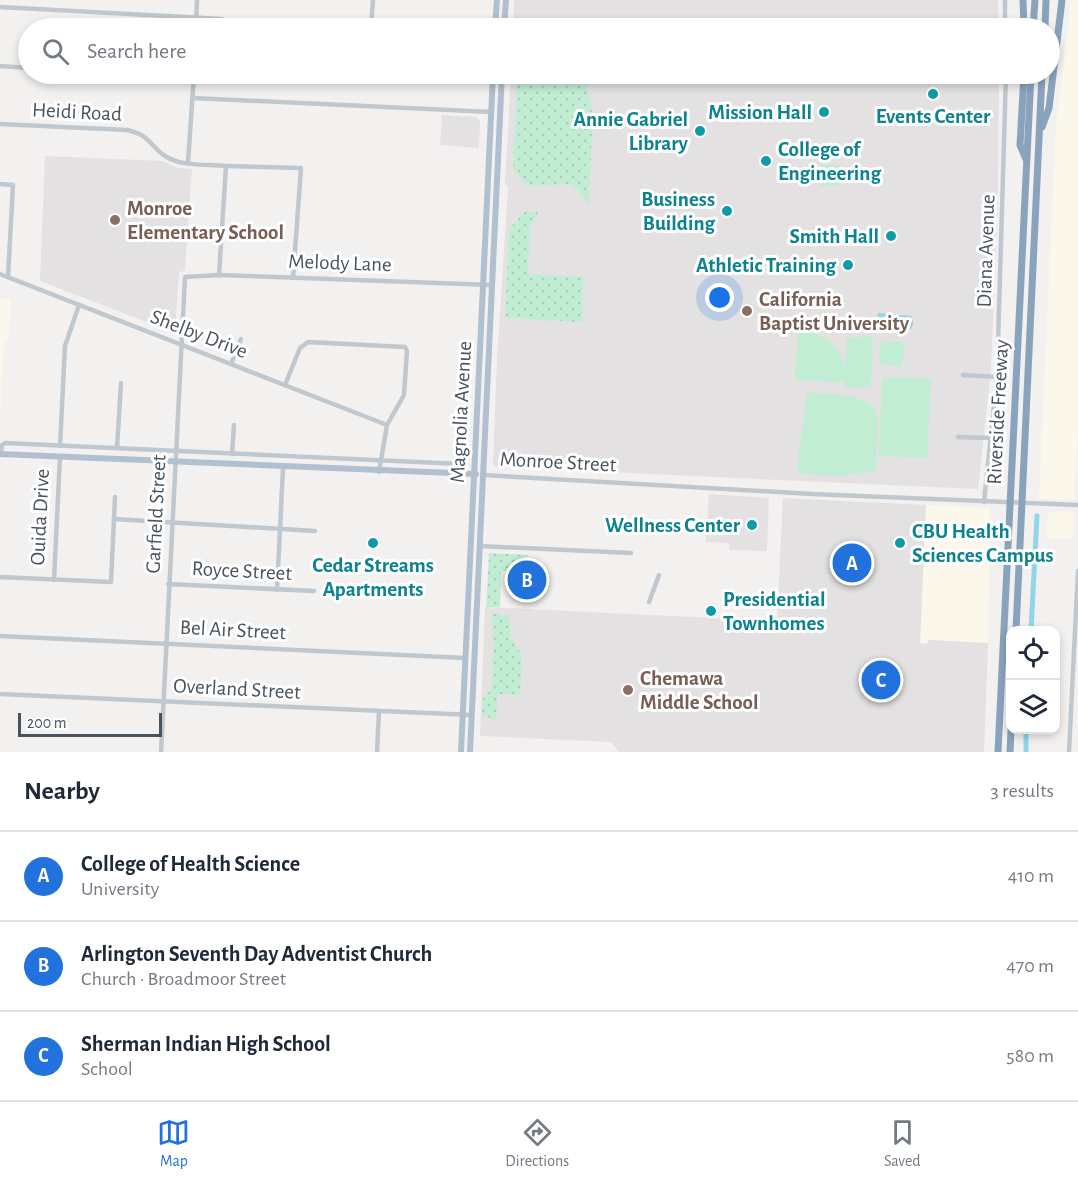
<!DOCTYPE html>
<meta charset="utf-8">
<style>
:root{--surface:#fff;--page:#f2f2f3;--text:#1f2937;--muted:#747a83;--line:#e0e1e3;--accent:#2172dc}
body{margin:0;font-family:"Alegreya Sans",sans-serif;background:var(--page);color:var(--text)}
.controls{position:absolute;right:18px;bottom:18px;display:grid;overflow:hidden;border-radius:12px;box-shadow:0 3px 9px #0003}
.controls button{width:54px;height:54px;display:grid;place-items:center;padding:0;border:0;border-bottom:2px solid var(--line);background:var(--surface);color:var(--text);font:30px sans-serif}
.scale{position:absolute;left:18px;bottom:15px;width:144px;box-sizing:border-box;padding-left:6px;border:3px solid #49535d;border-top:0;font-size:16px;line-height:21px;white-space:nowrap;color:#49535d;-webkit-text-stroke:4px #fff;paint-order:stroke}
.you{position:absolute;left:720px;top:298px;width:21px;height:21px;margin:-15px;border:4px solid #fff;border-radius:50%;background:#1a73e8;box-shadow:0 0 0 9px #1a73e833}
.badge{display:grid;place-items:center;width:39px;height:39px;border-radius:50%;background:var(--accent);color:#fff;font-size:20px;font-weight:700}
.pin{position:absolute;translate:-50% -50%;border:3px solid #fff;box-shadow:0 2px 6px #0006}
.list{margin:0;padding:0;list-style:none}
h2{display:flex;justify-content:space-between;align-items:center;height:78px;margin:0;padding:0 24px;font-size:26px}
h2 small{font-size:20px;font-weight:400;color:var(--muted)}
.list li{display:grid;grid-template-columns:39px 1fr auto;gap:18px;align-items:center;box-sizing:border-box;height:90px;padding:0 24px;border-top:2px solid var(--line)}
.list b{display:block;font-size:22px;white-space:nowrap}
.list p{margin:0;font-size:20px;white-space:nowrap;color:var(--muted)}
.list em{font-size:20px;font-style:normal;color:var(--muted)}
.icon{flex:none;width:33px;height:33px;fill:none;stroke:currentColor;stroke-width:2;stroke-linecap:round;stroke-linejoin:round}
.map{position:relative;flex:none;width:1078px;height:752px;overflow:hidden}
.search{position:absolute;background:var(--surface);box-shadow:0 3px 9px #0003;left:18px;right:18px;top:18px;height:66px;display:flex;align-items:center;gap:15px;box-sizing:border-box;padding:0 21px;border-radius:33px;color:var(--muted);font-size:22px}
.sheet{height:348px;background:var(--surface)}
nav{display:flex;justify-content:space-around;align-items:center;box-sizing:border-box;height:84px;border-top:2px solid var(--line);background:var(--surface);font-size:16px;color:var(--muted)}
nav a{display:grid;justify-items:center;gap:3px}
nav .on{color:var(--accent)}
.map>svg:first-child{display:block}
.commercial{fill:#fcf7eb}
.education{fill:#e4e1e2}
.grass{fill:url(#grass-dots)}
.pitch{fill:#c1eed3}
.water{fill:url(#water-waves)}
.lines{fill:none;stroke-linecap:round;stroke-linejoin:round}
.canal{stroke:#90d6e9;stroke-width:5}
.minor{stroke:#bfc8ce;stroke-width:4.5}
.major{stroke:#b1c0ce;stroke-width:6}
.highway{stroke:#8aa3bd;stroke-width:7}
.culture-dot{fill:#0f9aa8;stroke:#fff;stroke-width:2}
.education-dot{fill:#8d6e63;stroke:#fff;stroke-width:2}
.labels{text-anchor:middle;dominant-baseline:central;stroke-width:6;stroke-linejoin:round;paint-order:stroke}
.street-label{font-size:21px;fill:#49535d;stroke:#fff}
.culture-label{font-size:21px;font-weight:bold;fill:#0d838f;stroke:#fff;text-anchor:end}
.education-label{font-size:21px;font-weight:bold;fill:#785e54;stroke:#fff;text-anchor:start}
</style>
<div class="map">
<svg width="1078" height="752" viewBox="0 0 1078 752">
<defs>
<pattern id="grass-dots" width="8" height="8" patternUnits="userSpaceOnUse" patternTransform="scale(1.5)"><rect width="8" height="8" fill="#c1eed3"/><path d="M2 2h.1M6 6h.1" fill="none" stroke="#a7ceb8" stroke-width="1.8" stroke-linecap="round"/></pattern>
<pattern id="water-waves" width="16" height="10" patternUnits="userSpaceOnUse" patternTransform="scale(1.5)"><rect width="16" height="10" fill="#90d6e9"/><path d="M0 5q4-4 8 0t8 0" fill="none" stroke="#78b0c0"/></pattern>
</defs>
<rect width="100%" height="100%" fill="#f3f0f0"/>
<!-- commercial -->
<g class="commercial">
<polygon points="1071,0 1078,0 1078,430 1074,500 1039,499 1056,126"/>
<polygon points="0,299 11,299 9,340 4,340 0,416"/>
<polygon points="926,505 990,508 988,643 928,640 927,644 920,643"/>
<polygon points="1073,511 1073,539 1046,538 1048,512"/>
</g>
<!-- education -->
<g class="education">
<polygon points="514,0 998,0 999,28 513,28"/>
<polygon points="429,74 483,74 482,82 428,79"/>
<polygon points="511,74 999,74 998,195 991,370 978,489 496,467 493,464 497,360 508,187 505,184"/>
<polygon points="442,115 476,117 480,121 479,148 440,145"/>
<polygon points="45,156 163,161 178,168 192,169 185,271 179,272 175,333 40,281"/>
<polygon points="709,494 769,498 767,551 729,550 729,543 706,542"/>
<polygon points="783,498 926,505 920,643 927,644 928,640 988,643 984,752 619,752 611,742 480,736 485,607 777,621"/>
</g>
<!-- grass -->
<g class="grass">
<path d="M517,74H595V78L586,87C591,105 595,103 589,123L592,128L589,204C583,198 579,190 573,186C568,182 539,187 529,186L513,170Z"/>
<polygon points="525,212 538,212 530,226 528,274 583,277 582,322 505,318 509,229"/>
<polygon points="489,553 528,555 527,568 511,568 510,571 501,571 500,607 486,607"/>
<polygon points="492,613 509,616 511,637 522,656 520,695 498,694 496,720 482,715 483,697 491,690 494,646"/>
</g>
<!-- pitch -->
<g class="pitch">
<polygon points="821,164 840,165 839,186 820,186"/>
<path d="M798,331C822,330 841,346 845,369L847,338L870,336L873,339L871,387L846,388L844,379L842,382L798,380L795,376Z"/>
<polygon points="882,340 905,343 902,367 878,363"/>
<polygon points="882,377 931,379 927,458 879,456"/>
<polygon points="807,392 852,396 874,406 878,421 876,471 837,476 802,474 797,468"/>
</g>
<!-- water -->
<polygon class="water" points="878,313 912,316 913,325 911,329 877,329"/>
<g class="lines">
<!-- canal -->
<g class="canal">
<polyline points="1031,630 1037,516"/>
<polyline points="1026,730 1026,752"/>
</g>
<!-- minor -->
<g class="minor">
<polyline points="1005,0 1005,28"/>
<polyline points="0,7 222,19 243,27 278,28"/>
<polyline points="196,28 197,0"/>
<polyline points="371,28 373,0"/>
<polyline points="0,66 28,68"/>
<polyline points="153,74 194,75"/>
<polyline points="193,98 491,112"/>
<path d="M0,124L127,130C150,135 149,145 165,156C182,167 207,164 226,166L219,275"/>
<polyline points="188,163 194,74"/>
<polyline points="226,166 301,168 293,278"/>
<polyline points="0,184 13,185 8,277"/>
<polyline points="0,274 387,425"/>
<polyline points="231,364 241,339"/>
<polyline points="963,375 997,377"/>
<polyline points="285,385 300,348 308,342 405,347 407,351 404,395 387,425 379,472"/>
<polyline points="958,437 991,438"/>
<polyline points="60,446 65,346 79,305"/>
<polyline points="117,448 121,383"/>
<polyline points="1,454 2,445 5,443 461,464"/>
<polyline points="232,454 234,425"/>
<polyline points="483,475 812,494 1078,505"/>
<polyline points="984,502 997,377 1006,74"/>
<polyline points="114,519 315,531"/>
<polyline points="480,546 631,553"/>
<polyline points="0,577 111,582 115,497"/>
<polyline points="54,580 60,456"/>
<polyline points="168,584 314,591"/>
<polyline points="277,590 283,468"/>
<polyline points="649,602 659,575"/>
<polyline points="0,636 465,658"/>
<polyline points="0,694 472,715"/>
<polyline points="161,752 185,277 219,275 492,285"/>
<polyline points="377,752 379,711"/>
<polyline points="1069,752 1078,571"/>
</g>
<!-- major -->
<g class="major">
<polyline points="495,28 497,0"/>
<polyline points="504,28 506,0"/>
<polyline points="0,454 476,474"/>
<polyline points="461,752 493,74"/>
<polyline points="470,752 502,74"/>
</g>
<!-- highway -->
<g class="highway">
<polyline points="1023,0 1024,28"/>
<polyline points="1033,28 1035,0"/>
<polyline points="1045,28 1046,0"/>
<polyline points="1024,74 1020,145 1026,159"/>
<polyline points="1042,127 1049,108 1062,0"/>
<polyline points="1016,630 1042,74"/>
<polyline points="998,752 1031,74"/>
<polyline points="1010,752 1011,730"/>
</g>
</g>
<!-- markers -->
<g class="culture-dot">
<circle cx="933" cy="94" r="6"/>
<circle cx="824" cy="112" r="6"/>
<circle cx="700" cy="131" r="6"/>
<circle cx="766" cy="161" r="6"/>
<circle cx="727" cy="211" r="6"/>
<circle cx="891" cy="236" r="6"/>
<circle cx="848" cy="265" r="6"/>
<circle cx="752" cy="525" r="6"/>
<circle cx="373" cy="543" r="6"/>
<circle cx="900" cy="543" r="6"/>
<circle cx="711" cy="611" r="6"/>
</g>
<g class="education-dot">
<circle cx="115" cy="220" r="6"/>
<circle cx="747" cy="311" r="6"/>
<circle cx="628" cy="690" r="6"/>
</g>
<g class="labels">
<!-- street labels -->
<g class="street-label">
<text transform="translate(77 112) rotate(3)">Heidi Road</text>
<text transform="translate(986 251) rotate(-88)">Diana Avenue</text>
<text transform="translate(340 263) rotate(2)">Melody Lane</text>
<text transform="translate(199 334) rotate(21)">Shelby Drive</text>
<text transform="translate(461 412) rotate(-87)">Magnolia Avenue</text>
<text transform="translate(998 412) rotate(-87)">Riverside Freeway</text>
<text transform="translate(558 462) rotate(3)">Monroe Street</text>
<text transform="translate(156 514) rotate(-87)">Garfield Street</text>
<text transform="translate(40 517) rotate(-87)">Ouida Drive</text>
<text transform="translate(242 571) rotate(3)">Royce Street</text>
<text transform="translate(233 630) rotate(3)">Bel Air Street</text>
<text transform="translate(237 689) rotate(3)">Overland Street</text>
</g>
<!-- culture labels -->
<g class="culture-label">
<text x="812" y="112">Mission Hall</text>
<text x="933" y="116" text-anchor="middle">Events Center</text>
<text x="688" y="119">Annie Gabriel<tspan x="688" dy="24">Library</tspan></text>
<text x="778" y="149" text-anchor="start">College of<tspan x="778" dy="24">Engineering</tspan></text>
<text x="715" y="199">Business<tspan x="715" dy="24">Building</tspan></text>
<text x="879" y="236">Smith Hall</text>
<text x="836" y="265">Athletic Training</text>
<text x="740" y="525">Wellness Center</text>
<text x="912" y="531" text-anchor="start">CBU Health<tspan x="912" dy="24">Sciences Campus</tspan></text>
<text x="373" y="565" text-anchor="middle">Cedar Streams<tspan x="373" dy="24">Apartments</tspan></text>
<text x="723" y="599" text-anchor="start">Presidential<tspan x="723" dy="24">Townhomes</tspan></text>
</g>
<!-- education labels -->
<g class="education-label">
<text x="127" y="208">Monroe<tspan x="127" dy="24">Elementary School</tspan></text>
<text x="759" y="299">California<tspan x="759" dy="24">Baptist University</tspan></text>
<text x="640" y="678">Chemawa<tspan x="640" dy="24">Middle School</tspan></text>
</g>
</g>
</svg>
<div class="controls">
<button><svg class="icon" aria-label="locate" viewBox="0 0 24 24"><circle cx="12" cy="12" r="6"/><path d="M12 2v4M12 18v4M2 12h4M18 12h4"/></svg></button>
<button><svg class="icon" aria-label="layers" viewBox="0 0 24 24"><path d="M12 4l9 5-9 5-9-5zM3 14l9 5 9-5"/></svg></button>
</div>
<div class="scale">200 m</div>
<div class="you"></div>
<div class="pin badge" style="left:852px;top:563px">A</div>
<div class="pin badge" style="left:527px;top:580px">B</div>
<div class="pin badge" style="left:881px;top:680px">C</div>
<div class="search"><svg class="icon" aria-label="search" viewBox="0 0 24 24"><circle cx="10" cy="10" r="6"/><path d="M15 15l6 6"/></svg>Search here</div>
</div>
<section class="sheet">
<h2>Nearby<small>3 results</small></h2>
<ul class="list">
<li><span class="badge">A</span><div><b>College of Health Science</b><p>University</p></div><em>410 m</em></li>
<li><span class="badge">B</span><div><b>Arlington Seventh Day Adventist Church</b><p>Church · Broadmoor Street</p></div><em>470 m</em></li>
<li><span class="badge">C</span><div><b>Sherman Indian High School</b><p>School</p></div><em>580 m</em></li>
</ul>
</section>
<nav>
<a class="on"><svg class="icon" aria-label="map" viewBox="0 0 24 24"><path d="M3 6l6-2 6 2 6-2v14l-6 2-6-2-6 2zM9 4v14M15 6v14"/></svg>Map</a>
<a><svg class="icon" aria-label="directions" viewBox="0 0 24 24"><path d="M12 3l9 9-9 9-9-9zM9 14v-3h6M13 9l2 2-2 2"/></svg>Directions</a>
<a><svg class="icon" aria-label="saved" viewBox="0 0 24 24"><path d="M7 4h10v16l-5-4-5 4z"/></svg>Saved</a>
</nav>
